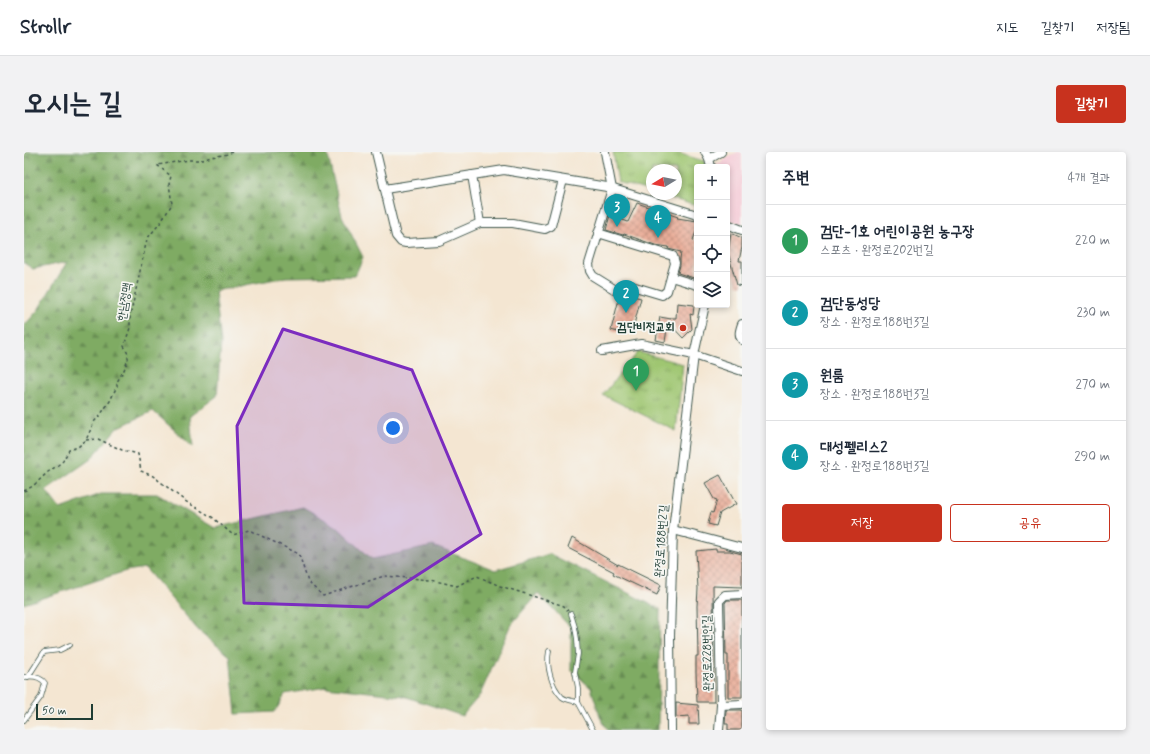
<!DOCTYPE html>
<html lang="ko">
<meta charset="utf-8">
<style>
:root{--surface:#fff;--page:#f2f2f3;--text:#1f2937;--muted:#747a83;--line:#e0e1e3;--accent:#c8321e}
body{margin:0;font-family:Mynerve,"Poor Story",sans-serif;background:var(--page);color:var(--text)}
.controls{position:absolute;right:12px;top:12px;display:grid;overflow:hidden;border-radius:4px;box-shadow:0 2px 6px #0003}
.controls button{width:36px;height:36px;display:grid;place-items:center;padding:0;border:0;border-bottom:1px solid var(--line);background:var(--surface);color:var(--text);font:20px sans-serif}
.compass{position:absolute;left:622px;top:12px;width:36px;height:36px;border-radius:50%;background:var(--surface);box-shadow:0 2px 6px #0003;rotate:260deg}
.scale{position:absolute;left:12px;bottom:10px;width:57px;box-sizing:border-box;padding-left:4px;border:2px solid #1f3d34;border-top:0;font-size:11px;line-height:14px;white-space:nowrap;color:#1f3d34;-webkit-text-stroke:3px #f6f6f2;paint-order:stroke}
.you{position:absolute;left:369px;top:276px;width:14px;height:14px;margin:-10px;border:3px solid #fff;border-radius:50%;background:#1a73e8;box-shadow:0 0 0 6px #1a73e833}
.badge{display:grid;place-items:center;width:26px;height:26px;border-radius:50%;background:var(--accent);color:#fff;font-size:13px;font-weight:700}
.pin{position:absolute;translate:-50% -33px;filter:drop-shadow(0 1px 2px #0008)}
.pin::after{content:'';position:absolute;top:21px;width:14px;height:12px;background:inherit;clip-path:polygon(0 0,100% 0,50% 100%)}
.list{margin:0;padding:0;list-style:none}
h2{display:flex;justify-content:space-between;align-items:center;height:52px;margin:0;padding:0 16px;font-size:17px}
h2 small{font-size:13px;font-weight:400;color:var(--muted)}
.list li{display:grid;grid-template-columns:26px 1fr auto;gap:12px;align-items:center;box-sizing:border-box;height:72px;padding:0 16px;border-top:1px solid var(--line)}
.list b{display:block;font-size:15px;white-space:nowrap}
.list p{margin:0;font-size:13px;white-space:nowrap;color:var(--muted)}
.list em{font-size:13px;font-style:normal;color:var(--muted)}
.actions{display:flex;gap:8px;padding:12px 16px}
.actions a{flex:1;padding:9px 0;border:1px solid var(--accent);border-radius:4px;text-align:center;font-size:14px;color:var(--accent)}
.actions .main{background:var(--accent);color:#fff}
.icon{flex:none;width:22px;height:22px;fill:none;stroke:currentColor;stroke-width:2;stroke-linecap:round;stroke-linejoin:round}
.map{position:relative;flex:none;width:718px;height:578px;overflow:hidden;border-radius:4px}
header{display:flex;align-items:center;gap:24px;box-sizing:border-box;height:56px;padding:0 20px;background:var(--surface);border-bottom:1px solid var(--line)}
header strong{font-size:19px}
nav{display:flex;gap:22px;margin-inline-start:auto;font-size:14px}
.intro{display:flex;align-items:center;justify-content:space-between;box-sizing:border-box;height:96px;padding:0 24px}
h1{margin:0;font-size:28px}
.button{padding:10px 18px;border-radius:4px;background:var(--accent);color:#fff;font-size:14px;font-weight:700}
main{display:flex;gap:24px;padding:0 24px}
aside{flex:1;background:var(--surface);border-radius:4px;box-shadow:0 2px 6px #0003}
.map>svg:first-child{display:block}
.built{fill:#f5cfd9}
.grass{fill:url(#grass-tufts);stroke:#5f8252}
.forest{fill:url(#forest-firs);stroke:#4f744c}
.building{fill:url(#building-cross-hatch)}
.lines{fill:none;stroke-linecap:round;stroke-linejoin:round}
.service-casing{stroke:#3f564c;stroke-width:5.5}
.minor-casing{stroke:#3f564c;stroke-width:10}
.path{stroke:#3f564c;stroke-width:1.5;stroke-dasharray:3 3;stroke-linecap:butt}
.service{stroke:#fff;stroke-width:4}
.minor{stroke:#fff;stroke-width:8}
.marked{fill:#7b2cbf;fill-opacity:0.2;stroke:#7b2cbf;stroke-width:3;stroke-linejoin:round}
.poi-dot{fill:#c8321e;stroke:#f6f6f2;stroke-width:1.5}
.labels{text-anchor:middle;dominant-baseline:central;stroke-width:3.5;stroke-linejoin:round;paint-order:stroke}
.street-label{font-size:12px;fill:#1f3d34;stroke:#f6f6f2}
.poi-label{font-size:12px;font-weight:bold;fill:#1f3d34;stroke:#f6f6f2;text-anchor:end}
</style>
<header>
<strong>Strollr</strong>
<nav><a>지도</a><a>길찾기</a><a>저장됨</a></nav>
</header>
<div class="intro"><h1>오시는 길</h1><a class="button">길찾기</a></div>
<main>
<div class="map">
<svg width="718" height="578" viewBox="0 0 718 578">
<defs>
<pattern id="grass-tufts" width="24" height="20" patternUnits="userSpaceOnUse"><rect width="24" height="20" fill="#9fc671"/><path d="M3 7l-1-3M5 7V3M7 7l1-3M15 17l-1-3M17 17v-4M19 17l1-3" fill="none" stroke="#81a25e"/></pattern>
<pattern id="forest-firs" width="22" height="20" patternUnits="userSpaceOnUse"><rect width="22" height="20" fill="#7fab63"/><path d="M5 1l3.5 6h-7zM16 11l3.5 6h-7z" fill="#678c52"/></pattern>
<pattern id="building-cross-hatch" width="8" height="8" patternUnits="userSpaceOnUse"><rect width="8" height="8" fill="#eaae9a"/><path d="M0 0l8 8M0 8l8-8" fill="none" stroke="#bd8f7e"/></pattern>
</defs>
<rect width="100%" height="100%" fill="#f6f6f2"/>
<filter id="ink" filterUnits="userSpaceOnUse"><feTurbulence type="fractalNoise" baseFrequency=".025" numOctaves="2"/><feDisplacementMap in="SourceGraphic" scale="8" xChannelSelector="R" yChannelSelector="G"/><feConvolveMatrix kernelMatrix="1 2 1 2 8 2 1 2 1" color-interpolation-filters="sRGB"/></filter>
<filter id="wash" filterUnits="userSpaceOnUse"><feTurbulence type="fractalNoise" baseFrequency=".012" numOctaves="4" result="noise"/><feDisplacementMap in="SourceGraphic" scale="16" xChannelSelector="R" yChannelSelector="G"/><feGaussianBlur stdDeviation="0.9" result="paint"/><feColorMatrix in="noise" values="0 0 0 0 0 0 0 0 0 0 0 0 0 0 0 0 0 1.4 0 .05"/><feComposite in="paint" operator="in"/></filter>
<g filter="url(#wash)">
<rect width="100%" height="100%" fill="#f4e6d2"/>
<!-- built -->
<polygon class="built" points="713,0 718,0 718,72 706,68 703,57 703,15 692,15 692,13"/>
<!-- grass -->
<g class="grass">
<polygon points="589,0 650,0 680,9 682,15 673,15 673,54 633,42 652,42 652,18 628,18 628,40 594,30"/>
<polygon points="614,200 659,212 652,279 579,243"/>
</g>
<!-- forest -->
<polygon class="forest" points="0,0 303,0 318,64 339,105 331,124 262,125 191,139 197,191 193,244 166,264 169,295 129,259 93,276 67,307 22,338 36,357 77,342 133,342 191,376 279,355 312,374 348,407 409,394 471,418 526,402 636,457 634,578 584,578 577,567 567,536 547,518 547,476 514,441 486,474 456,543 438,564 380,544 302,535 261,542 251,560 212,562 206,504 174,478 121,416 102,419 0,452 0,174 14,158 43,110 9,117 0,111"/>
<g id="blocks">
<!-- building -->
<g class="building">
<polygon points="613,51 654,65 653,66 673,69 673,77 669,88 673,89 673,127 654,121 656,113 656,107 657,100 644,97 645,95 631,93 600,82 599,83 582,78 586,63 604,70"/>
<polygon points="707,81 718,86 718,95 715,109 718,109 718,134 713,133 704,101"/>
<polygon points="600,142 617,146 608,180 595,176 594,180 587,178 596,143"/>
<polygon points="653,151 670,153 669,163 666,162 668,177 659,186 644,170 641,190 632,188 636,165 647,167 647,166 652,166"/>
<polygon points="696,323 712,352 696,361 692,374 684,372 687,360 689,361 693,348 690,347 681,331"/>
<polygon points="548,386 594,413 594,412 637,433 633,443 589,422 590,420 544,396"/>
<polygon points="692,397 692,399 706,399 718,402 718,435 689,434 690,550 673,550 672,520 672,504 674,504 673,454 674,437 672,399"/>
<polygon points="703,448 718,448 718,545 704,545 704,503 702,503 701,451"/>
<polygon points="652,551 674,553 675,572 665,572 665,564 652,565"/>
<polygon points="702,558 718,558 718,578 704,578 704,572 701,572"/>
</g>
</g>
</g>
<g filter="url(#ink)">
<use href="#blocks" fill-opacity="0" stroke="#3f564c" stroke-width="1"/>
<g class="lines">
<!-- service casing -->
<g class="service-casing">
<g id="service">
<polyline points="547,462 551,475 553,487 554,502 551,520 554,536 554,550"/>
<path d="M525,499C522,514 527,534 538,545C542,548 549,549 554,550L569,578"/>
<path d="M0,525C7,524 16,524 21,531L17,545L0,568"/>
<polyline points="4,525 20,500 36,498 46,493"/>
</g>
</g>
<!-- minor casing -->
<g class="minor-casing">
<g id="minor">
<polyline points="352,0 372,84 377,90 382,91 415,89 456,71 489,71 521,77 527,74 539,28"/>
<polyline points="681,0 685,7 687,15"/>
<polyline points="685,7 697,0"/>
<polyline points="448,23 456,71"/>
<polyline points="361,37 480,18 583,35 673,63"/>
<polyline points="703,72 718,78"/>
<polyline points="574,81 649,104 651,111 643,139 638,143 608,134 594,138 590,137 569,124 566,119 565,112 588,37 581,0"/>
<polyline points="647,125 673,133"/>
<path d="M718,172C716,178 714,183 718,188"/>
<polyline points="578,199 617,192 670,203 718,219"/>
<polyline points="649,378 718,396"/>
<polyline points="697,553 718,552"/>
<polyline points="647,578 646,484 649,378 670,203 681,153"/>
<polyline points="695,578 697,553 695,449 701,443 718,442"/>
</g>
</g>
<!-- path -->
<g class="path">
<polyline points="62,288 74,287 98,298 114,302 117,319 129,324 161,349 188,365 209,383 225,378 275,402 284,430 299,444 360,424 407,428 433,434 453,424 476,434 531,451 540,454 544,459"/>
<polyline points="0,339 9,334 24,320 34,313 39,309 45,298 54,295 62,288 70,270 77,262 86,249 93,234 93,230 100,218 104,208 104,202 100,194 106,176 106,165 123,87 127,82 137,70 148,52 145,32 147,24 133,13 165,8 178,8 187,5 204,2 208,0"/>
</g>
<!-- service -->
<use href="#service" class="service"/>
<!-- minor -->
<use href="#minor" class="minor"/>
</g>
</g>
<!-- marked area -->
<path class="marked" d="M259,177L388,218L457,382L344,455L220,451L213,274Z"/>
<!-- markers -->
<circle class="poi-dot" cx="659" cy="176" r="4"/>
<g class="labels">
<!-- street labels -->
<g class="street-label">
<text transform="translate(101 150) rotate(-81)">한남정맥</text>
<text transform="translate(638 389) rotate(-86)">완정로188번2길</text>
<text transform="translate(684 501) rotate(-91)">완정로228번안길</text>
</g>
<!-- poi labels -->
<g class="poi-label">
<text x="651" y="176">검단비전교회</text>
</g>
</g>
</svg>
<div class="controls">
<button>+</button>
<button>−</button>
<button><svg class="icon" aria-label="locate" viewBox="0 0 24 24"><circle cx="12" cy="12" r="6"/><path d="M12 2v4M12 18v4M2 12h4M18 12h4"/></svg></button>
<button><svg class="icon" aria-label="layers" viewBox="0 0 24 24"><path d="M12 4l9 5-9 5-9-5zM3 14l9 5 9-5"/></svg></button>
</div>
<svg class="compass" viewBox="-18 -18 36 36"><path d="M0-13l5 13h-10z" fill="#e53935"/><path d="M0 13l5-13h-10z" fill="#747a83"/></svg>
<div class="scale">50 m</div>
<div class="you"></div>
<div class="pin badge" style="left:612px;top:239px;background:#2e9e5b">1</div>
<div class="pin badge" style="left:602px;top:161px;background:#0f9aa8">2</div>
<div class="pin badge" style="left:593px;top:75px;background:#0f9aa8">3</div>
<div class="pin badge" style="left:634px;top:86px;background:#0f9aa8">4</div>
</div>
<aside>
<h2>주변<small>4개 결과</small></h2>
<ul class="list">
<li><span class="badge" style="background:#2e9e5b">1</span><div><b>검단-1호 어린이공원 농구장</b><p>스포츠 · 완정로202번길</p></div><em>220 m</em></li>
<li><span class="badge" style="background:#0f9aa8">2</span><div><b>검단동성당</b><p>장소 · 완정로188번3길</p></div><em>230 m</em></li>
<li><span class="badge" style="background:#0f9aa8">3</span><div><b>원룸</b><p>장소 · 완정로188번3길</p></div><em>270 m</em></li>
<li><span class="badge" style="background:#0f9aa8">4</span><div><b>대성펠리스2</b><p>장소 · 완정로188번3길</p></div><em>290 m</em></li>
</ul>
<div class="actions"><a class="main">저장</a><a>공유</a></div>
</aside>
</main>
